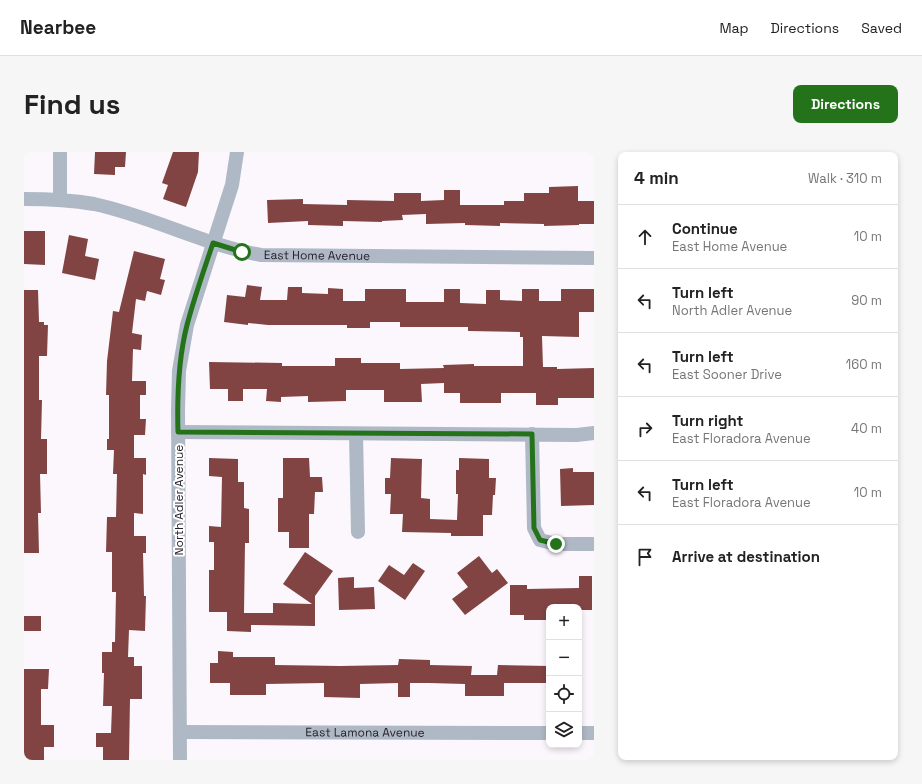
<!DOCTYPE html>
<meta charset="utf-8">
<style>
:root{--surface:#fff;--page:#f6f6f6;--text:#222;--muted:#767676;--line:#e0e0e0;--accent:#24731b}
body{margin:0;font-family:"Space Grotesk",sans-serif;background:var(--page);color:var(--text)}
.controls{position:absolute;right:12px;bottom:12px;display:grid;overflow:hidden;border-radius:8px;box-shadow:0 2px 6px #0003}
.controls button{width:36px;height:36px;display:grid;place-items:center;padding:0;border:0;border-bottom:1px solid var(--line);background:var(--surface);color:var(--text);font:20px sans-serif}
.stop{position:absolute;width:12px;height:12px;margin:-9px;border:3px solid #24731b;border-radius:50%;background:#fff}
.stop.end{background:#24731b;border-color:#fff;box-shadow:0 1px 4px #0008}
.list{margin:0;padding:0;list-style:none}
h2{display:flex;justify-content:space-between;align-items:center;height:52px;margin:0;padding:0 16px;font-size:17px}
h2 small{font-size:13px;font-weight:400;color:var(--muted)}
.list li{display:grid;grid-template-columns:26px 1fr auto;gap:12px;align-items:center;box-sizing:border-box;height:64px;padding:0 16px;border-top:1px solid var(--line)}
.list b{display:block;font-size:15px;white-space:nowrap}
.list p{margin:0;font-size:13px;white-space:nowrap;color:var(--muted)}
.list em{font-size:13px;font-style:normal;color:var(--muted)}
.icon{flex:none;width:22px;height:22px;fill:none;stroke:currentColor;stroke-width:2;stroke-linecap:round;stroke-linejoin:round}
.map{position:relative;flex:none;width:570px;height:608px;overflow:hidden;border-radius:8px}
header{display:flex;align-items:center;gap:24px;box-sizing:border-box;height:56px;padding:0 20px;background:var(--surface);border-bottom:1px solid var(--line)}
header strong{font-size:19px}
nav{display:flex;gap:22px;margin-inline-start:auto;font-size:14px}
.intro{display:flex;align-items:center;justify-content:space-between;box-sizing:border-box;height:96px;padding:0 24px}
h1{margin:0;font-size:28px}
.button{padding:10px 18px;border-radius:8px;background:var(--accent);color:#fff;font-size:14px;font-weight:700}
main{display:flex;gap:24px;padding:0 24px}
aside{flex:1;background:var(--surface);border-radius:8px;box-shadow:0 2px 6px #0003}
.map>svg:first-child{display:block}
.building{fill:#814443}
.lines{fill:none;stroke-linecap:round;stroke-linejoin:round}
.minor{stroke:#aeb9c5;stroke-width:14}
.route{stroke:#24731b;stroke-width:5}
.labels{text-anchor:middle;dominant-baseline:central;stroke-width:4;stroke-linejoin:round;paint-order:stroke}
.street-label{font-size:12px;fill:#251e29;stroke:#fff}
</style>
<header>
<strong>Nearbee</strong>
<nav><a>Map</a><a>Directions</a><a>Saved</a></nav>
</header>
<div class="intro"><h1>Find us</h1><a class="button">Directions</a></div>
<main>
<div class="map">
<svg width="570" height="608" viewBox="0 0 570 608">
<rect width="100%" height="100%" fill="#fbf7fd"/>
<!-- building -->
<g class="building">
<polygon points="71,0 102,0 101,15 91,15 91,23 70,22"/>
<polygon points="149,0 175,0 174,20 162,55 139,47 144,33 138,31"/>
<polygon points="554,34 554,49 570,49 570,72 555,72 555,73 520,74 520,72 476,71 476,74 441,73 441,71 402,72 402,62 378,63 379,68 358,69 358,70 319,69 319,74 284,73 284,69 244,71 243,48 279,47 279,52 323,53 323,48 370,49 370,41 397,41 397,49 420,48 420,38 436,38 436,53 480,53 480,49 500,49 500,41 525,41 525,35"/>
<polygon points="0,79 21,79 21,113 0,112"/>
<polygon points="45,83 64,87 61,104 75,107 71,128 38,121"/>
<polygon points="110,99 141,107 136,127 141,128 137,143 123,139 121,149 112,147 108,181 118,183 117,198 109,197 108,229 122,229 122,243 116,243 116,267 122,267 121,283 110,283 110,306 122,306 122,323 119,322 119,362 110,361 110,384 122,384 122,401 119,401 120,444 122,444 121,479 105,478 104,505 110,505 110,514 118,514 118,547 106,547 105,608 79,608 79,595 72,595 72,581 87,581 88,554 79,554 80,521 78,521 78,500 88,500 88,490 91,490 92,440 88,440 88,400 82,400 83,365 92,365 93,322 89,322 90,298 83,298 83,287 85,287 85,243 82,243 83,209 89,159 95,160"/>
<polygon points="223,133 238,135 236,148 263,148 264,135 278,135 278,141 304,142 304,136 319,137 319,149 341,149 341,137 382,137 382,150 420,150 420,137 436,137 436,151 462,152 462,138 476,138 476,148 498,149 498,137 515,137 515,149 537,149 537,137 570,137 570,160 555,160 555,185 518,184 519,215 533,215 533,217 570,216 570,246 534,246 534,253 512,253 512,241 477,241 477,251 436,251 436,241 420,241 420,231 397,232 398,250 360,250 360,238 322,238 322,249 284,250 284,244 257,245 257,250 242,249 243,237 219,237 219,249 204,249 204,237 186,237 185,210 258,211 258,214 311,214 311,206 337,206 337,211 376,211 376,217 420,216 419,213 450,212 450,214 499,214 499,185 496,185 496,180 444,179 444,175 376,175 376,170 346,170 346,176 323,176 323,173 244,173 224,171 224,173 200,170 203,143 221,145"/>
<polygon points="0,138 14,138 15,170 20,170 20,173 24,173 23,204 15,204 15,248 18,248 17,287 23,287 23,322 16,322 17,361 14,361 15,401 0,401"/>
<polygon points="185,306 214,307 214,330 220,330 220,356 225,357 225,391 221,391 220,461 249,461 249,451 288,452 259,432 281,400 309,419 291,444 291,474 227,473 227,480 203,479 203,460 185,460 185,418 190,418 190,390 185,390 185,374 197,375 198,325 185,324"/>
<polygon points="259,306 285,306 286,325 298,325 299,340 291,340 290,362 285,362 285,396 265,396 265,380 254,380 254,346 259,346"/>
<polygon points="367,306 398,307 397,346 406,347 406,367 433,368 434,342 432,342 432,318 435,318 435,306 465,307 465,326 472,326 471,343 469,343 468,363 459,363 459,384 427,384 427,381 378,380 379,362 366,362 367,342 361,342 361,326 366,326"/>
<polygon points="549,316 549,320 570,320 570,353 537,354 536,317"/>
<polygon points="455,404 468,421 473,417 484,431 441,463 428,447 444,435 433,421"/>
<polygon points="389,411 401,419 381,448 354,429 365,413 380,423"/>
<polygon points="555,424 568,424 568,458 555,458 555,455 525,455 525,468 500,468 500,463 486,463 486,433 503,433 503,437 555,436"/>
<polygon points="330,425 330,436 350,435 351,457 315,458 314,426"/>
<rect x="0" y="464" width="17" height="15"/>
<polygon points="194,499 209,500 209,505 251,505 251,513 316,514 374,513 375,507 406,508 406,513 448,514 447,523 473,523 474,513 525,514 525,531 480,531 480,544 441,544 441,532 405,531 386,531 386,545 374,545 374,531 336,532 336,546 300,545 300,531 242,532 242,543 206,543 206,531 186,531 186,511 194,511"/>
<polygon points="0,517 25,517 24,537 17,537 17,573 30,573 30,595 20,595 20,608 0,608"/>
</g>
<g class="lines">
<!-- minor -->
<g class="minor">
<polyline points="36,0 36,47"/>
<path id="s1" d="M0,47C24,47 47,48 70,52C127,64 180,93 237,103L570,106"/>
<polyline points="154,280 553,283 570,281"/>
<polyline points="332,282 334,380"/>
<polyline points="508,282 510,376 516,388 532,392 570,392"/>
<path id="s2" d="M156,580L525,581"/>
<polyline points="555,581 570,581"/>
<polyline points="156,608 154,257 155,219 163,173 208,33 213,0"/>
</g>
</g>
<g class="lines">
<!-- route -->
<path class="route" d="M218,100L189,91C180,118 170,146 163,173C154,208 153,245 154,280L508,282L510,376L516,388L532,392"/>
</g>
<g class="labels">
<!-- street labels -->
<g class="street-label">
<text stroke="none"><textPath href="#s1" startOffset="301">East Home Avenue</textPath></text>
<text transform="translate(155 348) rotate(-90)">North Adler Avenue</text>
<text stroke="none"><textPath href="#s2" startOffset="185">East Lamona Avenue</textPath></text>
</g>
</g>
</svg>
<div class="controls">
<button>+</button>
<button>−</button>
<button><svg class="icon" aria-label="locate" viewBox="0 0 24 24"><circle cx="12" cy="12" r="6"/><path d="M12 2v4M12 18v4M2 12h4M18 12h4"/></svg></button>
<button><svg class="icon" aria-label="layers" viewBox="0 0 24 24"><path d="M12 4l9 5-9 5-9-5zM3 14l9 5 9-5"/></svg></button>
</div>
<div class="stop" style="left:218px;top:100px"></div>
<div class="stop end" style="left:532px;top:392px"></div>
</div>
<aside>
<h2>4 min<small>Walk · 310 m</small></h2>
<ul class="list">
<li><svg class="icon" aria-label="ahead" viewBox="0 0 24 24"><path d="M12 20V5M6 11l6-6 6 6"/></svg><div><b>Continue</b><p>East Home Avenue</p></div><em>10 m</em></li>
<li><svg class="icon" aria-label="left" viewBox="0 0 24 24"><path d="M17 20v-9H6M10 6l-5 5 5 5"/></svg><div><b>Turn left</b><p>North Adler Avenue</p></div><em>90 m</em></li>
<li><svg class="icon" aria-label="left" viewBox="0 0 24 24"><path d="M17 20v-9H6M10 6l-5 5 5 5"/></svg><div><b>Turn left</b><p>East Sooner Drive</p></div><em>160 m</em></li>
<li><svg class="icon" aria-label="right" viewBox="0 0 24 24"><path d="M7 20v-9h11M14 6l5 5-5 5"/></svg><div><b>Turn right</b><p>East Floradora Avenue</p></div><em>40 m</em></li>
<li><svg class="icon" aria-label="left" viewBox="0 0 24 24"><path d="M17 20v-9H6M10 6l-5 5 5 5"/></svg><div><b>Turn left</b><p>East Floradora Avenue</p></div><em>10 m</em></li>
<li><svg class="icon" aria-label="arrive" viewBox="0 0 24 24"><path d="M6 21V4h12l-3 4 3 4H6"/></svg><div><b>Arrive at destination</b></div></li>
</ul>
</aside>
</main>
